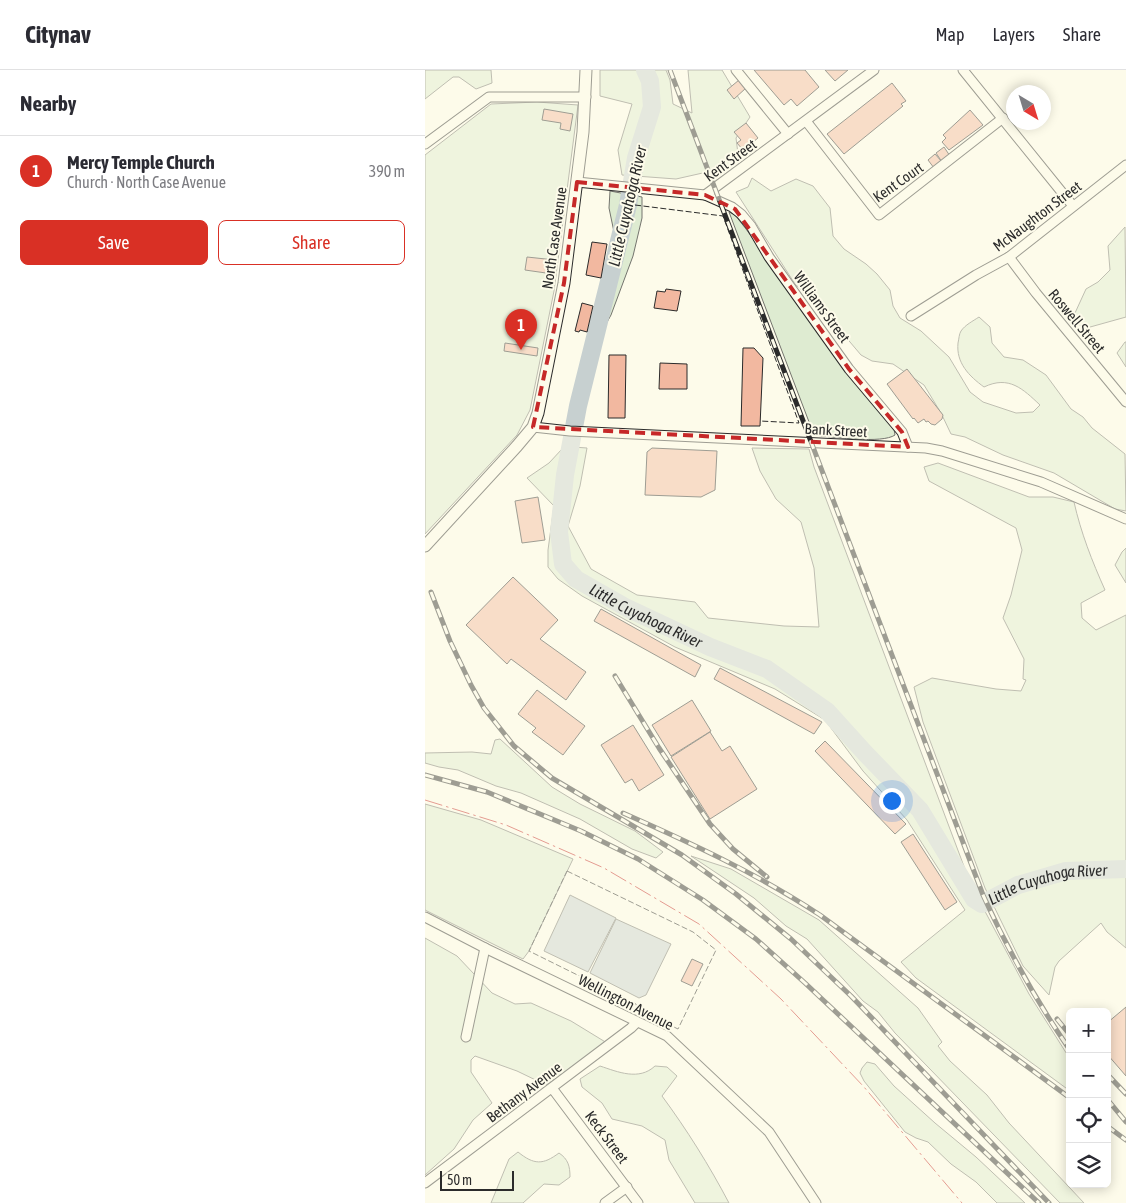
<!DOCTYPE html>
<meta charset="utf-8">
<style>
:root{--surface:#fff;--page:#f2f2f3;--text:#2b2b33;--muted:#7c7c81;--line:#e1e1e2;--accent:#d93025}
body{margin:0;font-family:"Asap Condensed",sans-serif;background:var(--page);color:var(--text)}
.controls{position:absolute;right:15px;bottom:15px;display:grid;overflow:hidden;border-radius:8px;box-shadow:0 2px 12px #0003}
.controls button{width:45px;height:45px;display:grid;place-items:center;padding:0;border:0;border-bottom:1px solid var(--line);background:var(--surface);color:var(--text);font:25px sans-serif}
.compass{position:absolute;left:581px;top:15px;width:45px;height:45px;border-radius:50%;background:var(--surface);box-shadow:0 2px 12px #0003;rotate:142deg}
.scale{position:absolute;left:15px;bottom:12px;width:74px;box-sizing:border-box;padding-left:5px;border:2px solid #2b2b2b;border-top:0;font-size:14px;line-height:18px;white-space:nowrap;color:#2b2b2b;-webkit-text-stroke:4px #fdfbea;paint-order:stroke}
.you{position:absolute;left:466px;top:730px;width:18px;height:18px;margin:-12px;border:4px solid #fff;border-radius:50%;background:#1a73e8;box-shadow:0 0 0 8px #1a73e833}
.badge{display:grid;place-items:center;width:32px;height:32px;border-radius:50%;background:var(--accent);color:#fff;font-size:16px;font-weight:700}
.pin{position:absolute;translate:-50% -41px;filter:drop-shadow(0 1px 2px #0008)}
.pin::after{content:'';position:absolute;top:26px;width:18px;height:15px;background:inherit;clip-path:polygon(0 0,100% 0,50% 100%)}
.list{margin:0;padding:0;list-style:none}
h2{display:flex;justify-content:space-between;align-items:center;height:65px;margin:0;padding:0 20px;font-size:21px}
h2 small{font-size:16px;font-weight:400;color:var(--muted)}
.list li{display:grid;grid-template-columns:32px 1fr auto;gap:15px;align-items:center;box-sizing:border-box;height:70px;padding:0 20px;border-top:1px solid var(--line)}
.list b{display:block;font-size:19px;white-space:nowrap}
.list p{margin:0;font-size:16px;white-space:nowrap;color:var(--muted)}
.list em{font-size:16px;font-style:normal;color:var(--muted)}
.actions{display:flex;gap:10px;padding:15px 20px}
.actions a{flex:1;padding:11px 0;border:1px solid var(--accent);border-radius:8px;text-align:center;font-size:18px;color:var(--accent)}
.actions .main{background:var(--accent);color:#fff}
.icon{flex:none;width:28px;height:28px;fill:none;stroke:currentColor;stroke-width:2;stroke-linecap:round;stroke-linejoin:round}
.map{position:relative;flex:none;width:701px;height:1133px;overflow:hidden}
header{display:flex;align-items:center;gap:30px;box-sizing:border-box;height:70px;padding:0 25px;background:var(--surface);border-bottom:1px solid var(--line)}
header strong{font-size:24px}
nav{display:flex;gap:28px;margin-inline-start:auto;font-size:18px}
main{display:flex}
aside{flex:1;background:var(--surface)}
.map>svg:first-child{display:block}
.green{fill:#deebd1;stroke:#74746e}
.water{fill:#c7d0d0;stroke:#74746e}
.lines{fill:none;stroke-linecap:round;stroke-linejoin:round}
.river{stroke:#c7d0d0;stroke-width:18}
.building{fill:#f2b8a0;stroke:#2b2b2b}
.minor-casing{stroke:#2b2b2b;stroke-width:11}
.tertiary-casing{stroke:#2b2b2b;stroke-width:13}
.minor{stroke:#fdfbea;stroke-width:9}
.tertiary{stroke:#fdfbea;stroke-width:11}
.rail-casing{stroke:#2b2b2b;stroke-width:5}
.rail{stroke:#fdfbea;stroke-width:3;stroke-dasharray:9;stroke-linecap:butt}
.fence{stroke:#2b2b2b;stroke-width:1;stroke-dasharray:6 2.5;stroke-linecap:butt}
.power{stroke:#c62828;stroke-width:1;stroke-dasharray:18 4 2.5 4;stroke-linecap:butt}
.marked{fill:none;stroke:#c62828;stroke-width:4;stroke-dasharray:10 6;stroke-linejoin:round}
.labels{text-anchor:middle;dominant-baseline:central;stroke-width:4;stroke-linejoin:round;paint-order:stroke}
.street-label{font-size:15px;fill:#2b2b2b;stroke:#fdfbea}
.water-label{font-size:16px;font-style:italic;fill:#2b2b2b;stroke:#fdfbea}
</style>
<header>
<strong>Citynav</strong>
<nav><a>Map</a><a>Layers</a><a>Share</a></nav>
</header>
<main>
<aside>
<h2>Nearby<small></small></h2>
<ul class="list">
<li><span class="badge">1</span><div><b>Mercy Temple Church</b><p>Church · North Case Avenue</p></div><em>390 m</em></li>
</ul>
<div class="actions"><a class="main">Save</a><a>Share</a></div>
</aside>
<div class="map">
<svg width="701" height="1133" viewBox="0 0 701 1133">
<rect width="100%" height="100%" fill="#fdfbea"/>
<!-- green -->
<g class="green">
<polygon points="0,0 66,0 67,13 51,19 34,7 28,7 0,29"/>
<polygon points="175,0 241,0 245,10 248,34 267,43 263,0 297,0 325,47 311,68 313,84 307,95 291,100 251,109 197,105 193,80 207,34 175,26"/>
<polygon points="112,32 153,35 129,221 105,340 92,365 0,464 0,85 66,34"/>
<path d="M327,108L346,121L371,109L388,116L405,138L408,166L419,179L441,194L452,204L465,220L468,236L475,248L496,261L524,287L545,322L558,332L591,343L608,342L615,335C598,319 584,305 559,317C544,306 531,293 533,273C534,269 534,264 536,261C540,255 548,251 554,247L565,257L567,273L579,287L598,290L621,305L646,339L658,347L667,358L700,384L701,441L690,439L629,403L578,385L540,367L526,364L516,343L499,315L468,294L447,291L436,285L397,239L370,214L311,122L323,117Z"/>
<polygon points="185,121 217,127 217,148 208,186 186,245 181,254 175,257 172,253 189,162 184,138"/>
<path d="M304,142L310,145L321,159L410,284L469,359L470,365C457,374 407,367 389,365Z"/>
<polygon points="700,157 701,247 658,259 651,250 650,243 661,219 673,212 685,200 683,176"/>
<polygon points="700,272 701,272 701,297 692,283"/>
<polygon points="148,377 162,378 155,416 143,456 166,499 212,525 270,532 283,548 359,556 394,557 389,498 376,452 351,429 335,401 327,378 384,379 389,397 546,815 604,924 645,989 645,1021 491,908 476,892 540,840 482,750 438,701 400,650 350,619 250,577 157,526 133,509 123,497 123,480 129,436 102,408 124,393 137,379"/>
<path d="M513,393L604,427H628L649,432C656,463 667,491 680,520L656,533L657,548L671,560L701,545V878L682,862L676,853L634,891L630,897L624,925L598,896L560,818L498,652L489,617L507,608L571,619L596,621L601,610L598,609L599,589L578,548L586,525L597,480L591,458L504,411L499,397Z"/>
<polygon points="701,478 701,513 690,495 697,482"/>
<polygon points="75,669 127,717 155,734 210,761 238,782 231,788 207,779 155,749 96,723 71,716 33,700 14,697 0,693 0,683 47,682 66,684 70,670"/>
<polygon points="0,734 56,750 148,789 104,881 98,889 0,840"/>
<polygon points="266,786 306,799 394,850 493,938 517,972 513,976 525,991 562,1025 584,1053 659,1133 635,1133 470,963 453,942 438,931 382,869 361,856 329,828"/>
<polygon points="0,868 32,886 67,923 90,934 106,933 146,951 182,973 121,1015 92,1001 50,986 46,990 46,1002 67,1033 48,1050 29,1079 0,1105"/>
<polygon points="442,992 450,994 469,1016 510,1053 551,1087 600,1133 572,1133 551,1112 526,1094 503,1072 491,1068 480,1062 439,1011 435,1003 437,998"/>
<path d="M175,996C193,1002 214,1011 230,996L242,997L252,1006L237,1026C262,1060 284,1095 304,1133H270L244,1090L240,1070L217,1056L187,1049L177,1033L157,1017L155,1009Z"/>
<path d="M93,1082C109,1095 118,1095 134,1083C143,1089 145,1096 145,1107L134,1115L119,1114L98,1133H66L84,1089Z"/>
</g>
<!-- water -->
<g class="water">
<polygon points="145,825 191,848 163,902 119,881"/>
<polygon points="191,849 246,874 221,925 214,928 165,903"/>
</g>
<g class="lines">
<!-- river -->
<path class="river" id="s1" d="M220,0L225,11L227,37L211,88L203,135L153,336L140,405L134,462L138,494L151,509L202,538L285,577L342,599L402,641L440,683L495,740L549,829L557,834L593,815L641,801L701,799"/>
</g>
<!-- building -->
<g class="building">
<polygon points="329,0 380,0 394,17 372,36 366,29 359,35"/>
<polygon points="400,0 423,0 410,11"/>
<polygon points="314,10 321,18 309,29 302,20"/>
<polygon points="467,13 481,31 476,34 478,36 419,84 402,64"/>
<polygon points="119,39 148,44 145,61 135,59 136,53 117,50"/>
<polygon points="545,40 558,55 524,80 517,72 521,68 518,65"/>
<polygon points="321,53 333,68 318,80 312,73 316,70 309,62"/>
<polygon points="519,77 525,86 517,92 511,83"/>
<polygon points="510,84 517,92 509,98 503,90"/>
<polygon points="167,172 182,174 176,208 161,205"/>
<polygon points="102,187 130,190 128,204 100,200"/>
<polygon points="241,219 256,221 252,241 229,238 232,221 240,222"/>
<polygon points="157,233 168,236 162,262 155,260 154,262 150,261"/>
<polygon points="80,273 113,278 112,286 79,281"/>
<polygon points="318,278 329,278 338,288 335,356 316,356"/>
<polygon points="184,285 201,285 200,348 183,348"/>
<polygon points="235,293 262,294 262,319 234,319"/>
<polygon points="482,299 518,345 517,349 510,355 506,354 503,351 501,352 499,349 493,353 489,348 488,349 462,314"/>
<polygon points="227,378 292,381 290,420 276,427 220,425 222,382"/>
<polygon points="113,427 120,470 97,473 90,431"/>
<polygon points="88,507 133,550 115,569 161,602 141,630 86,589 82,594 41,555"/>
<polygon points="176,539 276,595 270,607 169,551"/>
<polygon points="295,598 397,652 389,664 289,609"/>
<polygon points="112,620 160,656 138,685 107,662 111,658 93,644"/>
<polygon points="267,630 286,661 246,686 227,655"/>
<polygon points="208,655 239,705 214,721 207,709 200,713 176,675"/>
<polygon points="285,662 297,681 305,676 332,719 285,749 246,687"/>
<polygon points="400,671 481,754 470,764 390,681"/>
<polygon points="488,764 532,832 520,840 476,772"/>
<polygon points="267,889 278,894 267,916 256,911"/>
<polygon points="701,937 701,1006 682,984 682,953"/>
</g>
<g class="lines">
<!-- minor casing -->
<g class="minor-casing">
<g id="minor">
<polyline points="311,0 363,64"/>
<polyline points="538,0 648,136"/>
<polyline points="381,51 454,145 578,48"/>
<polyline points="0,74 64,27 161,27"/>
<polyline points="152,112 280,125 449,0"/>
<polyline points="280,125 307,137 316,144 326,156 344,187 424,299 477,362 483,377"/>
<polyline points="584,187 611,223 701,332"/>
<polyline points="486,246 551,205 584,187 701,95"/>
<polyline points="108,357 145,361 501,378 517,381 616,412 701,449"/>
<polyline points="0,847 60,878 242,966 344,1062 391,1133"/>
<polyline points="41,967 60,878"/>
<polyline points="127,1018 213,1133"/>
<polyline points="0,1113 206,958 212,952"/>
<polyline points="180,1133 202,1117"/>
</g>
</g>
<!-- tertiary casing -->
<g class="tertiary-casing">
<polyline id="tertiary" points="0,476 92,376 108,357 113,343 139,213 158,62 161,0"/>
</g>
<!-- minor -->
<use href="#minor" class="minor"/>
<!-- tertiary -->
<use href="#tertiary" class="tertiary"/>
<!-- rail casing -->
<g class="rail-casing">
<g id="rail">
<path d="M245,0L558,825C583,880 611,931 645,980"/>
<polyline points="6,522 25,571 46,615 59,638 89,676 127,708 257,785 311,824 366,869 426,926 624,1133"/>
<polyline points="190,606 234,678 285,754 308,779 342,807"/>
<polyline points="0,705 62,722 156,761 213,789 278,830 331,869 380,913 614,1133"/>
<path d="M198,743C266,773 333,804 395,845L645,1028"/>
<polyline points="632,949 645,965"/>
<polyline points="682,1004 701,1024"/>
<polyline points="682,1029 701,1052"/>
<polyline points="682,1056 701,1070"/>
</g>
</g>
<!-- rail -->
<use href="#rail" class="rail"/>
<!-- fence -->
<g class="fence">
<polyline points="210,135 298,146 374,353 335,351"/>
<polygon points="142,801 268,862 291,880 253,959 212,939 211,934 104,881"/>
</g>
<!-- power -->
<polyline class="power" points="0,730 81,755 179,798 274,854 356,929 439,1017 537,1133"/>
</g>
<!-- marked area -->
<path d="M0 0H701V1133H0ZM152,112L280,125L310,139L424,299L477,362L483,377L108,357L139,213Z" fill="#fdfbea" fill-opacity=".55" fill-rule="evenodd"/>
<path class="marked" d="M152,112L280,125L310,139L424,299L477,362L483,377L108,357L139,213Z"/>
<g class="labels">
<!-- street labels -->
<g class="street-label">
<text transform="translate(305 90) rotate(-36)">Kent Street</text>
<text transform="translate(473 112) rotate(-35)">Kent Court</text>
<text transform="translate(612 146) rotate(-37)">McNaughton Street</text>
<text transform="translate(129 168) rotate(-82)">North Case Avenue</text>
<text transform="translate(397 237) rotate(54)">Williams Street</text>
<text transform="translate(652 251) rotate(50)">Roswell Street</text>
<text transform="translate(411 360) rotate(3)">Bank Street</text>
<text transform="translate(201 932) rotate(27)">Wellington Avenue</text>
<text transform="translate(99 1022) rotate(-37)">Bethany Avenue</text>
<text transform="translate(182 1067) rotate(53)">Keck Street</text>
</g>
<!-- water labels -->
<g class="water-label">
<text transform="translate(202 136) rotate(-77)">Little Cuyahoga River</text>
<text stroke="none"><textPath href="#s1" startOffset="605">Little Cuyahoga River</textPath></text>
<text stroke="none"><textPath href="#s1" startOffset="1130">Little Cuyahoga River</textPath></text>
</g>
</g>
</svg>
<div class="controls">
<button>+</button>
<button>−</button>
<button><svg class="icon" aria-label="locate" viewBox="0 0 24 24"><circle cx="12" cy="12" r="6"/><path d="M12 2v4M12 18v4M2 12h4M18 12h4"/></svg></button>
<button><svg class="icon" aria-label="layers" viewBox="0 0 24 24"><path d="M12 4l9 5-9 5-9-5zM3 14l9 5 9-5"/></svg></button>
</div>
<svg class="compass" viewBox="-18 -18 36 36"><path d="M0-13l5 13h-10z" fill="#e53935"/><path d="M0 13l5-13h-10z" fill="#7c7c81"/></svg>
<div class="scale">50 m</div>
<div class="you"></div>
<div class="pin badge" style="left:96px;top:280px">1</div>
</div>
</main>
